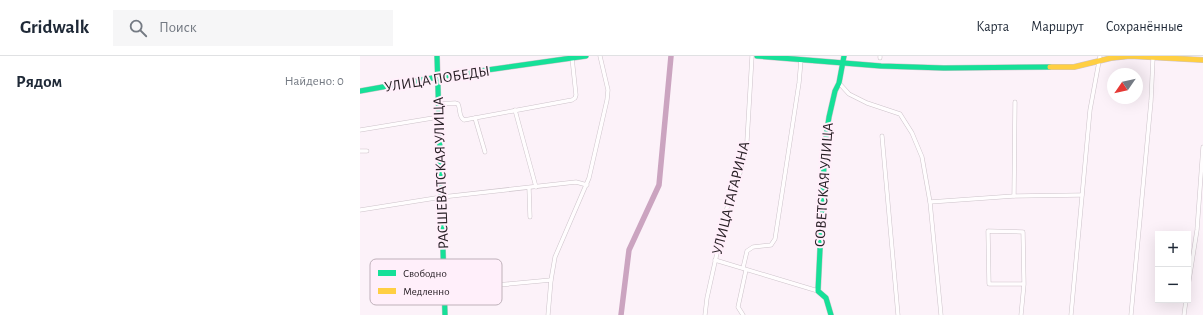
<!DOCTYPE html>
<html lang="ru">
<meta charset="utf-8">
<style>
:root{--surface:#fff;--page:#f6f6f7;--text:#1f2937;--muted:#747a83;--line:#e0e1e3}
body{margin:0;font-family:"Alegreya Sans",sans-serif;background:var(--page);color:var(--text)}
.controls{position:absolute;right:12px;bottom:12px;display:grid;overflow:hidden;border-radius:0px;box-shadow:0 4px 16px #0002}
.controls button{width:36px;height:36px;display:grid;place-items:center;padding:0;border:0;border-bottom:1px solid var(--line);background:var(--surface);color:var(--text);font:20px sans-serif}
.compass{position:absolute;left:747px;top:12px;width:36px;height:36px;border-radius:50%;background:var(--surface);box-shadow:0 4px 16px #0002;rotate:236deg}
.list{margin:0;padding:0;list-style:none}
h2{display:flex;justify-content:space-between;align-items:center;height:52px;margin:0;padding:0 16px;font-size:17px}
h2 small{font-size:13px;font-weight:400;color:var(--muted)}
.icon{flex:none;width:22px;height:22px;fill:none;stroke:currentColor;stroke-width:2;stroke-linecap:round;stroke-linejoin:round}
.map{position:relative;flex:none;width:843px;height:259px;overflow:hidden}
header{display:flex;align-items:center;gap:24px;box-sizing:border-box;height:56px;padding:0 20px;background:var(--surface);border-bottom:1px solid var(--line)}
header strong{font-size:19px}
nav{display:flex;gap:22px;margin-inline-start:auto;font-size:14px}
.search{width:280px;height:36px;background:var(--page);display:flex;align-items:center;gap:10px;box-sizing:border-box;padding:0 14px;border-radius:0px;color:var(--muted);font-size:15px}
main{display:flex}
aside{flex:1;background:var(--surface)}
.map>svg:first-child{display:block}
.lines{fill:none;stroke-linecap:round;stroke-linejoin:round}
.river{stroke:#cba4c0;stroke-width:5.5}
.street-casing{stroke:#cdc3ca;stroke-width:4.5}
.fast-casing{stroke:#cdc3ca;stroke-width:6}
.slow-casing{stroke:#cdc3ca;stroke-width:6}
.street{stroke:#fffdfe;stroke-width:3.5}
.fast{stroke:#16e098;stroke-width:5}
.slow{stroke:#ffcf43;stroke-width:5}
.labels{text-anchor:middle;dominant-baseline:central;stroke-width:4;stroke-linejoin:round;paint-order:stroke}
.street-label{font-size:15px;fill:#292026;stroke:#ffeffa}
.key{fill:#ffeffa;stroke:#bfb1ba;stroke-width:1}
.key-label{font-size:11px;fill:#292026}
</style>
<header>
<strong>Gridwalk</strong>
<div class="search"><svg class="icon" aria-label="search" viewBox="0 0 24 24"><circle cx="10" cy="10" r="6"/><path d="M15 15l6 6"/></svg>Поиск</div>
<nav><a>Карта</a><a>Маршрут</a><a>Сохранённые</a></nav>
</header>
<main>
<aside>
<h2>Рядом<small>Найдено: 0</small></h2>
<ul class="list">
</ul>
</aside>
<div class="map">
<svg width="843" height="259" viewBox="0 0 843 259">
<rect width="100%" height="100%" fill="#fcf2f9"/>
<g class="lines">
<!-- river -->
<polyline class="river" points="261,259 269,194 299,129 311,0"/>
<!-- street casing -->
<g class="street-casing">
<g id="street">
<polyline points="520,0 520,2"/>
<polyline points="479,27 489,38 507,47 540,58 552,77 562,101 570,146 581,259"/>
<path d="M78,48L95,47L98,48C101,54 98,60 104,64L212,44L215,42L216,39L212,2"/>
<polyline points="155,54 176,131"/>
<polyline points="115,62 125,96"/>
<polyline points="0,74 79,61"/>
<polyline points="522,80 538,259"/>
<polyline points="0,95 7,95"/>
<polyline points="169,132 170,161"/>
<polyline points="654,140 655,46"/>
<polyline points="570,146 654,140 722,139"/>
<polyline points="0,154 82,141 216,126 227,129"/>
<polyline points="355,204 458,235"/>
<polyline points="383,212 387,195 393,191 411,189 415,183 439,27 441,4"/>
<polyline points="828,231 837,174 843,91"/>
<polyline points="85,234 191,224"/>
<polyline points="188,259 191,224 195,201 229,122 247,44 248,34 240,0"/>
<polyline points="345,259 347,242 367,152 380,117 387,85 392,0"/>
<polyline points="383,259 378,251 386,214"/>
<polyline points="661,259 664,228 663,176 628,175 629,228 664,228"/>
<polyline points="711,259 730,54 740,0"/>
<polyline points="771,259 791,45 793,2"/>
<polyline points="824,259 826,244"/>
</g>
</g>
<!-- fast casing -->
<g class="fast-casing">
<g id="fast">
<polyline points="77,0 85,259"/>
<polyline points="397,0 521,10 584,12 690,11"/>
<polyline points="0,35 78,21 226,0"/>
<polyline points="471,259 466,242 458,235 465,88 469,61 475,35 479,27 484,0"/>
</g>
</g>
<!-- slow casing -->
<g class="slow-casing">
<polyline id="slow" points="690,11 714,11 751,2 770,0 843,4"/>
</g>
<!-- street -->
<use href="#street" class="street"/>
<!-- fast -->
<use href="#fast" class="fast"/>
<!-- slow -->
<use href="#slow" class="slow"/>
</g>
<g class="labels">
<!-- street labels -->
<g class="street-label">
<text transform="translate(77 23) rotate(-9)">УЛИЦА ПОБЕДЫ</text>
<text transform="translate(81 117) rotate(-92)">РАСШЕВАТСКАЯ УЛИЦА</text>
<text transform="translate(464 129) rotate(-86)">СОВЕТСКАЯ УЛИЦА</text>
<text transform="translate(371 142) rotate(-76)">УЛИЦА ГАГАРИНА</text>
</g>
</g>
<!-- legend -->
<rect x="10" y="203" width="132" height="46" rx="6" class="key"/>
<rect x="18" y="214" width="18" height="6" fill="#16e098"/>
<rect x="18" y="232" width="18" height="6" fill="#ffcf43"/>
<g class="key-label">
<text x="43" y="221">Свободно</text>
<text x="43" y="239">Медленно</text>
</g>
</svg>
<div class="controls">
<button>+</button>
<button>−</button>
</div>
<svg class="compass" viewBox="-18 -18 36 36"><path d="M0-13l5 13h-10z" fill="#e53935"/><path d="M0 13l5-13h-10z" fill="#747a83"/></svg>
</div>
</main>
